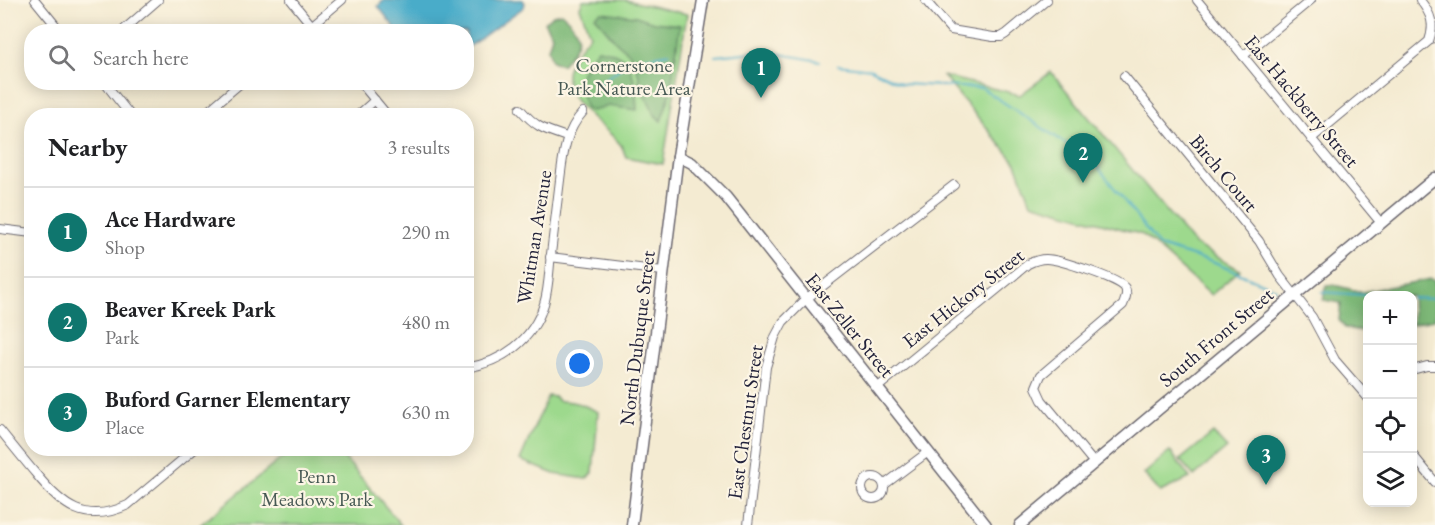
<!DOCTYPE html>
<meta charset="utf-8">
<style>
:root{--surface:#fff;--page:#f2f2f2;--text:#202124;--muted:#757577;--line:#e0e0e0;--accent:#0f766e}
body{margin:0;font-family:"EB Garamond",serif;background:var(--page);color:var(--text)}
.controls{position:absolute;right:18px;bottom:18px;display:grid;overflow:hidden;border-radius:12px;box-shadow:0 3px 15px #0003}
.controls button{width:54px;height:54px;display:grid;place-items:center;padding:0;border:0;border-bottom:2px solid var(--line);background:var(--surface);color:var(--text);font:30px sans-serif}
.you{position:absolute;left:580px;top:364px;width:21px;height:21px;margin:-15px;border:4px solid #fff;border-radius:50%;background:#1a73e8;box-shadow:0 0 0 9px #1a73e833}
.badge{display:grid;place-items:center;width:39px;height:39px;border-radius:50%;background:var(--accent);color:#fff;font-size:20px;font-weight:700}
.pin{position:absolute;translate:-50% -50px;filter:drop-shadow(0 2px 3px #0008)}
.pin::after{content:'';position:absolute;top:32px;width:21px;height:18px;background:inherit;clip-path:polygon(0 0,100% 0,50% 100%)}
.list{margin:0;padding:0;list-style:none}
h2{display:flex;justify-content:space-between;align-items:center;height:78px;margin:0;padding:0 24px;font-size:26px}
h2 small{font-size:20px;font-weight:400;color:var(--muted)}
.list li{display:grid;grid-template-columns:39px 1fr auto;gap:18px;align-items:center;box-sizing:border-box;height:90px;padding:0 24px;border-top:2px solid var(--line)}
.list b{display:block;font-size:22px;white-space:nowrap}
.list p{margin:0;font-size:20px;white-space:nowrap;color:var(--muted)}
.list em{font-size:20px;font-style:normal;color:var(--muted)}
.icon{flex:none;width:33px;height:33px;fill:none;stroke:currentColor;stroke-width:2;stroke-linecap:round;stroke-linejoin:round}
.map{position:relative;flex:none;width:1435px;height:525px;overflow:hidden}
.search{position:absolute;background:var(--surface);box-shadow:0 3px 15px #0003;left:24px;top:24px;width:450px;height:66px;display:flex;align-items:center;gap:15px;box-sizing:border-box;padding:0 21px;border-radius:24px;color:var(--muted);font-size:22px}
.panel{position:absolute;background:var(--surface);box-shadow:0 3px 15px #0003;left:24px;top:108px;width:450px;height:348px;border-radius:24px}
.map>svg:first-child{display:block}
.green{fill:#9dd98d;stroke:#607e64;stroke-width:1.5}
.forest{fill:#7eb978;stroke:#506e5a;stroke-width:1.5}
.water{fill:#4aacc9;stroke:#366782;stroke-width:1.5}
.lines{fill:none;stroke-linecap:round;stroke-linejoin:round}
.stream{stroke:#4aacc9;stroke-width:2}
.street-casing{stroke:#6c6870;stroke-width:10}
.secondary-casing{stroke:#6c6870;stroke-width:13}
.street{stroke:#fff;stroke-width:8}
.secondary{stroke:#fff;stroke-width:10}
.labels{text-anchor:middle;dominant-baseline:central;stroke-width:4.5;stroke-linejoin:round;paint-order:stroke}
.park-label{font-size:20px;fill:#475954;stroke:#fcf5e5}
.street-label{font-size:20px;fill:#22223b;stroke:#fcf5e5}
</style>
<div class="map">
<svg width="1435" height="525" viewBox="0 0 1435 525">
<rect width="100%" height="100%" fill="#fcf5e5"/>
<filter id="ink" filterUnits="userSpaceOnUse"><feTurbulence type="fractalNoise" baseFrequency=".0167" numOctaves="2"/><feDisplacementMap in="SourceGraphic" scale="12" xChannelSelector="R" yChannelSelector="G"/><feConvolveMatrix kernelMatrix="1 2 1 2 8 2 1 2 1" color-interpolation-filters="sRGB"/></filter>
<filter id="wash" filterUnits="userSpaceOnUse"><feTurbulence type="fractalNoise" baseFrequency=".008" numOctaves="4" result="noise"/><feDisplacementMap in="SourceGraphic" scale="24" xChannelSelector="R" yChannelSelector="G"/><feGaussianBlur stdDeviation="1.35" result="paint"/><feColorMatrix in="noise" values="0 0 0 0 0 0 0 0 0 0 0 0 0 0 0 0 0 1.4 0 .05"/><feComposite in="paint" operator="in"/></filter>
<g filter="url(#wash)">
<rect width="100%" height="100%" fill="#f4ebd2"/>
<!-- green -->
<g class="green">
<path d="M583,0H625L687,14L663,164L626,157C624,153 623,147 620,144C600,119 549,96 573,58C578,49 583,42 590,35L580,7Z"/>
<polygon points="1051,72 1194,244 1240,270 1211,295 1143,235 1031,203 1016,163 943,76 1020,95"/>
<path d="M548,396L555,397L558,401C573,400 584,405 598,412L593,473L586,479L554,474L520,460Z"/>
<polygon points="1213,433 1227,448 1194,476 1180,460"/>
<polygon points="293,449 337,449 401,525 200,525"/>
<polygon points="1170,451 1190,478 1160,492 1144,474"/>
</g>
<!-- forest -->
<g class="forest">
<polygon points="601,12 636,16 654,22 680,25 670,95 661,121 653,113 650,104 641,91 638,72 630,54 616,42 595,16"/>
<path d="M561,13C586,33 580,43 562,65L552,61L548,49L552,35L544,22L553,15Z"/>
<path d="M598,49C635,53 635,79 637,110L608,106L592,111L586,109C575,80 579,72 598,49Z"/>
<polygon points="1431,279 1435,281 1435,319 1413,324 1412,296 1368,296 1367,332 1345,328 1339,320 1341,303 1323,300 1326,286 1334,285 1362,292"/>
</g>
<!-- water -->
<polygon class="water" points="384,0 523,0 525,3 524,7 467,48 466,32 397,31 378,6"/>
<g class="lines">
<!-- stream -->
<g class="stream">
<polyline points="715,56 763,51 820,61"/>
<polyline points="838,65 871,69 902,84 982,88 1095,163 1159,246 1212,262 1276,289"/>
<polyline points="599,84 631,60 670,53"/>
<polyline points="1322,292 1378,296"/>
<polyline points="1412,298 1435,299"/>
</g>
</g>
</g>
<g filter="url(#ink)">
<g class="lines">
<!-- street casing -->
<g class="street-casing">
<g id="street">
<polyline points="35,0 61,32"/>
<polyline points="291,0 317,32"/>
<polyline points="925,0 951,30 993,37 1001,37 1006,34 1047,0"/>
<polyline points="1197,0 1381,223"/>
<polyline points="121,32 158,0"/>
<polyline points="304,32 342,0"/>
<polyline points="1243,56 1311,0"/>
<polyline points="1124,76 1259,241 1280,276 1312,317 1335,360 1368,398"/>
<polyline points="104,82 131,116"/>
<polyline points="360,82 388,116"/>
<path d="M520,109C537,128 543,129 567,137"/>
<polyline points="202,116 242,82"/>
<polyline points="357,116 375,100"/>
<path d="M1311,139L1429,41C1435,24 1431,14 1420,0"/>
<polyline points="0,229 32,233"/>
<polyline points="550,257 663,271"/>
<path d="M466,368C503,362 533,340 544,304C549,288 549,270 551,254C554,229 557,205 560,180C563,155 565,132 583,112"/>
<polyline points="1412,370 1427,366 1435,366"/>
<path d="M877,388L1028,264C1034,261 1040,259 1046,259C1058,259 1120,279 1125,288C1128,294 1125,300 1123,305L1041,375L1036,387L1042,400L1094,463"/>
<path d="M0,430C12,445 24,460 36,474C62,506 85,525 128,505L196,448"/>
<polyline points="1412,454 1435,482"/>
<circle cx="873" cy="488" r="11"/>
<polyline points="884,485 928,452"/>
<polyline points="748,525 766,367 775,337 783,322 806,299 954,185"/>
</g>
</g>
<!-- secondary casing -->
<g class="secondary-casing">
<g id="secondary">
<polyline points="678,156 692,163 726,197 986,525"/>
<polyline points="632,525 678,156 703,0"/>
<polyline points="1020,525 1435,178"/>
</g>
</g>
<!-- street -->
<use href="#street" class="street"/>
<!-- secondary -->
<use href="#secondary" class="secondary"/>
</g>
</g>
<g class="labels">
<!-- park labels -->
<g class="park-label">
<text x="624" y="65">Cornerstone<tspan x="624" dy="23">Park Nature Area</tspan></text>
<text x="317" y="476">Penn<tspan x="317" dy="23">Meadows Park</tspan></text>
</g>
<!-- street labels -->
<g class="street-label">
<text transform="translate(1302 101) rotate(50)">East Hackberry Street</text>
<text transform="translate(1224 173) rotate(50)">Birch Court</text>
<text transform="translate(534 237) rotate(-81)">Whitman Avenue</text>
<text transform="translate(963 298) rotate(-38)">East Hickory Street</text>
<text transform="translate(850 325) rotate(51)">East Zeller Street</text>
<text transform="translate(1216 337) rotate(-40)">South Front Street</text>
<text transform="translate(637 338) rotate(-83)">North Dubuque Street</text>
<text transform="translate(745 422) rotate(-82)">East Chestnut Street</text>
</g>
</g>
</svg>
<div class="controls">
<button>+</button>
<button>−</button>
<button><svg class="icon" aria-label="locate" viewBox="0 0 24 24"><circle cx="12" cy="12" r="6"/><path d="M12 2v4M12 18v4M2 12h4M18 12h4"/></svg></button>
<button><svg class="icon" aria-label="layers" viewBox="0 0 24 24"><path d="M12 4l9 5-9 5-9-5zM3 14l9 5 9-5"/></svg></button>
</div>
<div class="you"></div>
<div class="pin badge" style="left:761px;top:98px">1</div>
<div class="pin badge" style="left:1083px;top:183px">2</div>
<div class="pin badge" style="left:1266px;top:485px">3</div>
<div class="search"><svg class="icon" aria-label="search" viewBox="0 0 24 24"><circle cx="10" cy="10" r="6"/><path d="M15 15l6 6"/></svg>Search here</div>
<section class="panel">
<h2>Nearby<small>3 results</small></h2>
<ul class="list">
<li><span class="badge">1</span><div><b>Ace Hardware</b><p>Shop</p></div><em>290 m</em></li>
<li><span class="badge">2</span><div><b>Beaver Kreek Park</b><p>Park</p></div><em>480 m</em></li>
<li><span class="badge">3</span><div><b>Buford Garner Elementary</b><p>Place</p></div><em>630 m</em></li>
</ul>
</section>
</div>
